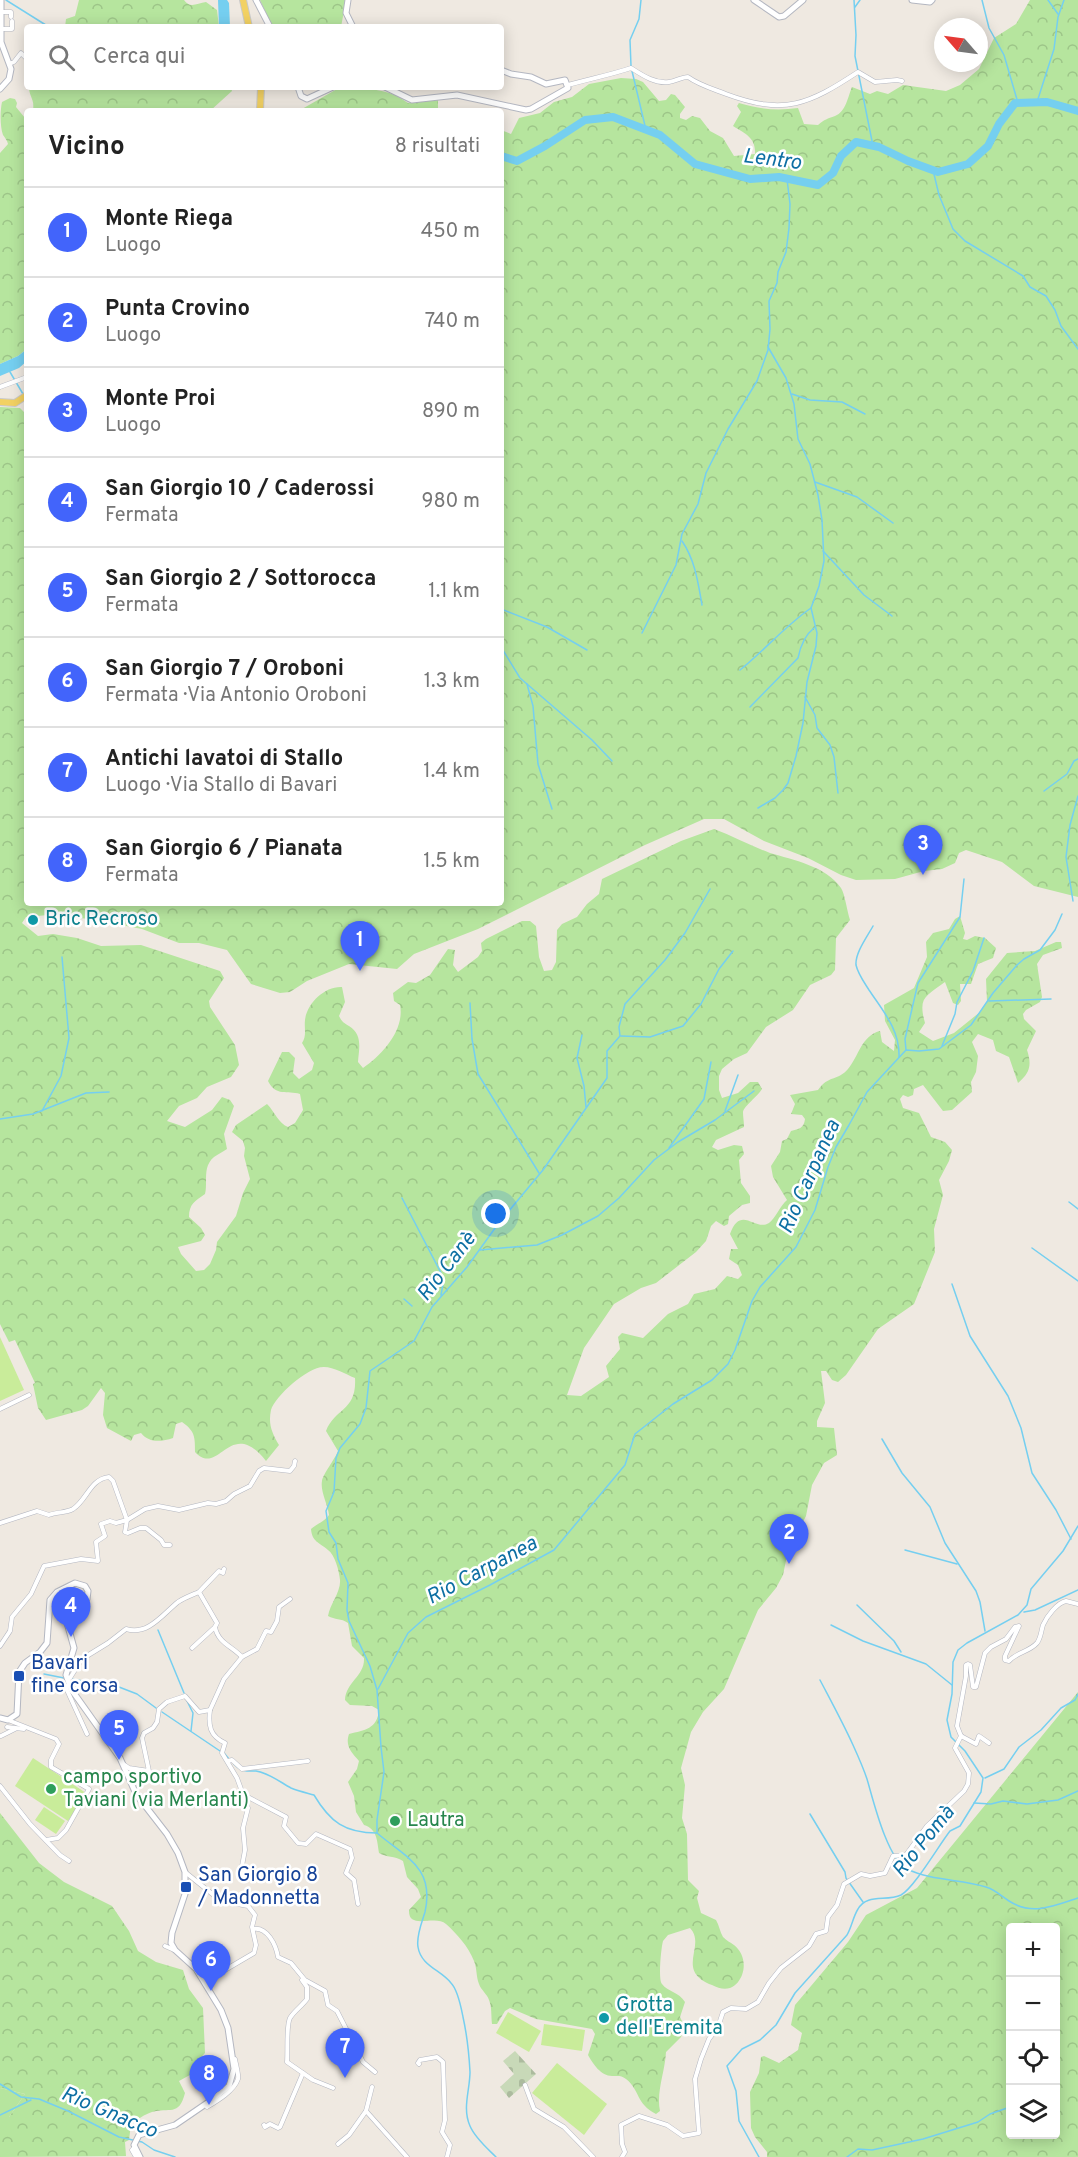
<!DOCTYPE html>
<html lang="it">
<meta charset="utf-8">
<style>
:root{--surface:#fff;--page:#f6f6f6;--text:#222;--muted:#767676;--line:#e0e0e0;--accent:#4264fb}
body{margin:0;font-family:Overpass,sans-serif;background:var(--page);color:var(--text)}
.controls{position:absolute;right:18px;bottom:18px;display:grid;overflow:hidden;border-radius:6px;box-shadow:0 3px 15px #0003}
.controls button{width:54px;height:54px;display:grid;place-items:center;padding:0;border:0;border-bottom:2px solid var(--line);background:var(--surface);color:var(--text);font:30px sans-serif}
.compass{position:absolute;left:934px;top:18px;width:54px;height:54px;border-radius:50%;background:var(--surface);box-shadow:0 3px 15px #0003;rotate:298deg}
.you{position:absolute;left:496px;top:1214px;width:21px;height:21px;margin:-15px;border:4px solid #fff;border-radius:50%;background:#1a73e8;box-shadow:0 0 0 9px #1a73e833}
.badge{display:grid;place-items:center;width:39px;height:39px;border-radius:50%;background:var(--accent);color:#fff;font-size:20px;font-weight:700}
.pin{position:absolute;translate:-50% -50px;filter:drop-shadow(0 2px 3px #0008)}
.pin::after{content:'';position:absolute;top:32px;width:21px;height:18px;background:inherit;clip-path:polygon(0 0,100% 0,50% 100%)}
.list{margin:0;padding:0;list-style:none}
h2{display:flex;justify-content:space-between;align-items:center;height:78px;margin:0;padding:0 24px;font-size:26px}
h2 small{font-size:20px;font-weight:400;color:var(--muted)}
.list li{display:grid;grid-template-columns:39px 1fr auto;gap:18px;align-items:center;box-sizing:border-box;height:90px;padding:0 24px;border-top:2px solid var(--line)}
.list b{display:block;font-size:22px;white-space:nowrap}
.list p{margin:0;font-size:20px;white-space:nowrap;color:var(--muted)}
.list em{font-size:20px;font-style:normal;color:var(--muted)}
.icon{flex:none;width:33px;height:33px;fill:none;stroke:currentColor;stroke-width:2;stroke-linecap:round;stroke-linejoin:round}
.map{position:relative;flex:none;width:1078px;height:2157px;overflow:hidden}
.search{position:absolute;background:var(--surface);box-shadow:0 3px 15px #0003;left:24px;top:24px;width:480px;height:66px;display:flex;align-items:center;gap:15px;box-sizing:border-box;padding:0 21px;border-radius:6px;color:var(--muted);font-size:22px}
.panel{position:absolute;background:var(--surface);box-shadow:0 3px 15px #0003;left:24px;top:108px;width:480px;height:798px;border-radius:6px}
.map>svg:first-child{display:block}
.grass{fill:#b6e59e}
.forest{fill:url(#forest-crowns);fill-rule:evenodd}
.cemetery{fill:url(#cemetery-stones)}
.pitch{fill:#c9ec9a}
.water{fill:#75cff0}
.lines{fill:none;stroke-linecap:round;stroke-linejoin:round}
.stream{stroke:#75cff0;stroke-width:1.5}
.river{stroke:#75cff0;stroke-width:8}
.street-casing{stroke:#b4b7c1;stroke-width:5}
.secondary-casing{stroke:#b4b7c1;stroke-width:7}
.primary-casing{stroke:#c9c9c9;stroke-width:8}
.street{stroke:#fff;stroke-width:4}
.secondary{stroke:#fff;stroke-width:5}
.primary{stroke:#f2d163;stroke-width:6}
.culture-dot{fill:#0f9aa8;stroke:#fff;stroke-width:2}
.transit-dot{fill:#1a4fb4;stroke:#fff;stroke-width:2}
.leisure-dot{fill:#2e9e5b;stroke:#fff;stroke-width:2}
.labels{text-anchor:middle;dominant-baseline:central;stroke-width:5;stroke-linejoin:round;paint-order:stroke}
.culture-label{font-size:20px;fill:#0d838f;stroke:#fff;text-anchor:start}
.transit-label{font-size:20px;fill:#164399;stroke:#fff;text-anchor:start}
.leisure-label{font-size:20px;fill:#27864d;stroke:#fff;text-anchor:start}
.water-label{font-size:21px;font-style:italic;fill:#0d6fa3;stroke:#fff}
</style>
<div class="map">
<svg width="1078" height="2157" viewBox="0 0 1078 2157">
<defs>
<pattern id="forest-crowns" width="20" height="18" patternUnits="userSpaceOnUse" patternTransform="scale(1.5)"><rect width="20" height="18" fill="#b6e59e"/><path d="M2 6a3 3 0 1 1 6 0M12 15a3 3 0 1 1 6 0" fill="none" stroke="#9dc588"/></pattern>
<pattern id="cemetery-stones" width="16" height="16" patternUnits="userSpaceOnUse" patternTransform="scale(1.5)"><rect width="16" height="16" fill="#c8d9b8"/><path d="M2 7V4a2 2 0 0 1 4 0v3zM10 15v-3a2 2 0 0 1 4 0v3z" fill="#acbb9e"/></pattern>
</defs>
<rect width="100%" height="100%" fill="#efe9e1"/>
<!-- grass -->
<polygon class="grass" points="0,2088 25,2094 9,2117 0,2117"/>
<!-- forest -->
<g class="forest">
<path d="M79,0H184C190,9 197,3 206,2L217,10L219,27H65L66,19L75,16Z"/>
<polygon points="260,0 346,0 341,27 272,27"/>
<path d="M1030,0H1078V897L1034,886L1002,862L966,850L959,853L955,863L942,869L924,871L895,879L856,880L841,875L808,858L764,841L724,819H704L645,845L478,929L414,954L397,969L349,964L307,981L290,992L280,993L251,984L227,950L199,943H179L142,929L90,919L48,915L26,917L22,923L38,936L53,934L77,938L101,946L141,945L220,971L224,978L209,1001L210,1007L235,1045L239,1065L231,1077L207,1087L197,1098L179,1106L167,1121L185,1127L212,1110L222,1097L230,1100L234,1106L224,1134L227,1149C223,1152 218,1154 214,1157C202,1167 208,1182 205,1194C195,1201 189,1204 189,1217L201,1228L205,1235L201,1241L178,1247L181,1254L196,1271L204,1270L210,1264L216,1250L217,1242L236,1216L243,1193L250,1179L244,1156L245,1148L243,1141L232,1132L236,1125L267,1104C275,1112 278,1123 288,1127L295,1123L303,1110L300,1094C287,1090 276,1097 268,1081L282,1052H289L295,1058L293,1073L299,1079L312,1070L314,1063L302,1043C307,1035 304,1029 305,1020C307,1003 325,986 342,987L345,1002L339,1016C342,1022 344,1023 349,1026C363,1035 359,1048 358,1062L363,1068C382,1055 405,1030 400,1005L394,1001L393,993L408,982L416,983L430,975L448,949L455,950L453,965L458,972L478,957L482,951L481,943L486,939L522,921H530L536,926L539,957L544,971L552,970L556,962L557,930L562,924L577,917L587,904L599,894L602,879L681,841L714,829C733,836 751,846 770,853C793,860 826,866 841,888C845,894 847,911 850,920L836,938L835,970L831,975L810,985L793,1010L766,1027L747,1053L734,1059L722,1069L719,1076V1090L722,1098L738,1093L750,1082H758L762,1089C758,1096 744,1106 743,1112C743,1117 744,1122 744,1127L716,1140L712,1147L718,1150L734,1145L742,1146L744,1154L739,1160L741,1183L750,1196V1203L742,1205L729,1216L728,1224L724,1226L716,1221L711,1226L706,1241L696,1252L656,1283L641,1288L614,1304L584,1348L567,1395L581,1396L609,1377L606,1366L620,1349L618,1337L622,1333L643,1338L668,1314L688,1304L694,1294L715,1289L727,1276L738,1279L742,1275L738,1265L729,1259L731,1249H738L730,1234C741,1204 755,1232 769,1223C775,1219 780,1206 787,1200L773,1177L771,1166L780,1152L782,1141L787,1139L791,1131C799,1129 804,1128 805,1119L802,1115L791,1114L795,1104L790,1095L818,1090C828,1075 838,1081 848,1069C859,1056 861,1036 880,1031L882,1042L894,1051L895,1040L885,1021L884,1005L914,988L927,957L926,942L933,933L949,929L955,919L960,916L965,933L963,939L967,940L975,936L985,938L996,948L993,958L978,964L971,984H960L961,1001L958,1005L953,1003L945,982C925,997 918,997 925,1023L919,1032L933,1041L954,1033L980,1012L987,1002L986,979L1007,953L1035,951L1056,942H1061L1062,948L1043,955L1037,964L1042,997L1040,1002L1026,1010L1023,1014L1024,1019L1036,1031L1027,1050C1032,1065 1030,1073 1018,1083L1009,1057L996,1051L993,1040L978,1034L972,1042L978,1056L976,1072L971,1082L972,1092L952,1110L943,1111L923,1085L914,1089L913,1095L908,1097L903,1095L900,1099L903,1108L919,1113L931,1137L945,1142L952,1150L949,1161L939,1180L943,1195L934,1229L935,1252L914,1304L878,1329L846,1375L838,1382L832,1380L826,1371H821L825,1403L817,1421V1427L834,1428L837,1455L824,1463L812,1485L806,1516L788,1551L783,1575L776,1588L758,1610L724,1689L703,1712L691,1732L681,1768L685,1785L682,1818L687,1834L688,1880L699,1891L697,1898L701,1913L716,1920C719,1925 720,1932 723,1937C727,1941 730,1942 734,1945C743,1952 746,1964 742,1975C740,1980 736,1986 730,1988C724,1990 718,1988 712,1985C674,1970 707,1946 690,1928L668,1935L663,1941C661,1948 658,1980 662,1984C668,1992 679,1992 685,2002L680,2017L685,2027L681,2037L666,2052C665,2072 656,2092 660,2111L656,2114C636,2104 640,2090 626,2079C621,2075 618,2076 612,2076C601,2076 593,2064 588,2055L595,2034L592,2029L536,2019L510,2008L505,2011L497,2024H492C491,2016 492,2007 489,2000C487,1994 481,1990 479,1984C476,1977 477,1968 474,1961C468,1946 457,1934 446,1924C435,1914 408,1931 409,1910L421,1897L418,1889L407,1877L403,1861C394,1855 387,1858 379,1853C377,1840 377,1829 364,1825L356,1812L354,1796L348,1782L357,1769L359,1761C351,1752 345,1746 349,1734C365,1730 377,1729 379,1710L372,1706L350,1705L345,1700C346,1682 365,1676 364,1658L352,1646L348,1623C341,1618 335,1620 328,1616C330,1604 341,1592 340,1580C339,1571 335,1555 328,1550C319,1542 312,1542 311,1529C318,1523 324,1522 329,1515C328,1505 320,1491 322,1481C323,1474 335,1459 338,1451L326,1431C335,1408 357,1411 355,1378C345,1374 334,1367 324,1367C309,1366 275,1396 271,1410C268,1424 272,1433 279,1445L266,1461C230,1415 219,1478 195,1452C195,1437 195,1431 182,1422L176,1424L173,1438C161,1442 149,1443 141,1433L134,1435L131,1441L107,1428L103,1415L105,1393L101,1388L88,1406L82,1410L46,1420L38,1408L33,1384L35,1383L15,1340L9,1342L0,1324V407L20,408L27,415V903H501V130L511,134L519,118L540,113L554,102L572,97L589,84L621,78L636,79L643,82L659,101L666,100L671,94L675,95L685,107L680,114V118L686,120L692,116L700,118L710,131L723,138L734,156L755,154C756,138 746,134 733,126L741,112L737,106L739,103C759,109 776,111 798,108L804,124L818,125C825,119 827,119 835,116C846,112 848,96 852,87L870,94L877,91L888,94L903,85L946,91L960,85L979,69L994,38L1016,24Z"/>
<path d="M29,87H231L232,91L210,111H33C35,99 29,97 29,87Z"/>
<path d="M337,89C363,88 387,87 408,103L438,100V111H302V109Z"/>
<path d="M10,98L15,99L17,103L16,107L25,118L27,117V349L18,356L0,364V153L8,144C7,140 5,138 3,135C0,127 0,111 2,102Z"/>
<path d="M1078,1692V2157H767V2152L755,2137L751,2128L750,2092L759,2073L761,2057L764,2056L779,2063L798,2050L802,2033L791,2025L795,2005L848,1942L866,1915L917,1888ZM1010,1928H1056V2134H1010Z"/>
<path d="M0,1813L39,1863L64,1882L112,1906L129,1931L138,1951L156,1962L183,1970L189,1989L203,2008L205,2053L195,2064L199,2070L179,2081L185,2093C179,2117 169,2107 152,2112C145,2114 137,2120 131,2124L129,2140L125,2142L126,2156L0,2157V2117H9L25,2094L0,2088Z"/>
</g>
<!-- cemetery -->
<polygon class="cemetery" points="515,2051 536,2074 509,2098 500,2087 514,2074 503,2061"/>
<!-- pitch -->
<g class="pitch">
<polygon points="0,1337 24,1390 0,1401"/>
<polygon points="33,1758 86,1793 68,1821 15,1786"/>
<polygon points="44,1807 65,1821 56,1834 35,1820"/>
<polygon points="508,2012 541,2031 529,2052 496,2033"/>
<polygon points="544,2024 585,2030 582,2051 541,2045"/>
<polygon points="557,2063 607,2104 584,2135 532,2093"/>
</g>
<!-- water -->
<g class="water">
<polygon points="218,0 227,0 229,3 230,27 219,27"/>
<polygon points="27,349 27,361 19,368 0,376 0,364 18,356"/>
</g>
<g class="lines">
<!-- stream -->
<g class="stream">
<polyline points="6,0 49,27"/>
<polyline points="854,0 856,35 855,56 873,146"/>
<polyline points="982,0 989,28 1004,55 1018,103"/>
<polyline points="1048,0 1058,14"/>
<polyline points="855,7 860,0"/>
<polyline points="631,66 630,40 639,19 641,0"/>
<polyline points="632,71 646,130"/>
<polyline points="1037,102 1054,49 1058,17 1064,0"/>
<polyline points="933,170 939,195 953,229 965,241 1023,276 1030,287 1046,296 1055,310 1061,326 1078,349"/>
<polyline points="10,372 23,394"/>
<polyline points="792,394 810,400 842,402 865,414"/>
<polyline points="815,482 857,497 893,523"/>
<path d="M682,541C695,560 698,582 702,605"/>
<polyline points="823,551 864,595 892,616"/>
<polyline points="501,609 547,627 587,650"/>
<polyline points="642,633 676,565 682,534 698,504 706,473 728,429 757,381 768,350 770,329 769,301 777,283 778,272 786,252 789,228 790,204 787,179"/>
<polyline points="501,647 520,678 592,740 612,761"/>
<path d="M740,670C765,650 785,626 811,608"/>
<polyline points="527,684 533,706 538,764 552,809"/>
<polyline points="805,697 815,715 817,728 830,745 834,757 838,793"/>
<path d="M750,707L798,658C800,648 805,635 814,628"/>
<polyline points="1044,791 1067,774 1074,761 1078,759"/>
<polyline points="758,808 775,798 783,790 788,783 796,756 803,723 807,682 816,646 817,633 811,608 819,586 824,561 822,520 818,495 810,464 798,439 794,404 786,378 768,347"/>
<polyline points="1073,901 1066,857 1070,825 1078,796"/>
<path d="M873,926C867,937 855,953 856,965C858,974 864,982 869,990C883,1011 900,1030 899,1057"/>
<polyline points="989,1001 1051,999"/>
<polyline points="470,1003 472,1039 478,1074 539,1173"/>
<polyline points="582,1035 577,1058 584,1086 586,1107"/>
<polyline points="621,1036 650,1037 683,1026 701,1004 719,969 733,951"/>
<polyline points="942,1046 955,1014 957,1002 973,971 984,938"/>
<polyline points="906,1050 905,1039 918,983 960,917 964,879"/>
<polyline points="42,1111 61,1076 69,1038 62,957"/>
<polyline points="725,1111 738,1075"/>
<polyline points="0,1119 33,1114 86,1093 109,1092"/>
<polyline points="669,1148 704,1099 711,1062"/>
<polyline points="402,1198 441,1273 443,1284 441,1295"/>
<polyline points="1069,1202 1078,1209"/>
<polyline points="1032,1248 1078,1281"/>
<polyline points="480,1250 537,1245 562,1235 598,1216 619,1198 654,1160 678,1142 715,1120 754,1091"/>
<polyline points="952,1284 970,1336 1008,1396 1021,1428 1032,1473 1056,1510 1071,1539"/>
<polyline points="404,1299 412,1306"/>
<polyline points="882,1439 902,1473 930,1507 945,1543 976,1591 980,1602 985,1631"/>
<polyline points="905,1550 957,1564"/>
<polyline points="857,1605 894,1641 901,1652"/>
<polyline points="1024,1612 1035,1610 1078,1590"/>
<polyline points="831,1625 863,1641 926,1664 952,1685"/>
<polyline points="158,1630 184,1693"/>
<polyline points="44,1674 64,1678"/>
<polyline points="71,1679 119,1687 137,1694 156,1708"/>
<path d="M820,1680C831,1701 843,1723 853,1745C858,1756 863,1767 867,1779C873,1799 887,1859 907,1869C932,1881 960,1879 986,1887C996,1890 1001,1896 1009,1901C1032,1916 1054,1906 1078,1898"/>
<polyline points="378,1689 408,1633 426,1617 490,1585 554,1550 625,1465 635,1434 673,1404 712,1380 728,1364 735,1350 752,1301 760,1287 796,1247 815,1210 828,1167 836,1147 849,1125 867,1092 906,1050 919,1051 939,1049 971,1025 993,993 1017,965 1024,959 1040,950 1055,930 1062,914"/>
<polyline points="187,1701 193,1713 191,1731"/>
<polyline points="162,1712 220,1751"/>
<polyline points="224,1753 229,1759"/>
<path d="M234,1764C242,1772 246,1771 256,1771C269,1773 280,1782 291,1788C298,1791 307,1793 314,1795C330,1822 345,1833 377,1833"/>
<polyline points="985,1778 1004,1769 1019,1747 1041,1730 1061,1708 1075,1700 1078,1694"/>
<polyline points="974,1803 991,1804 1003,1801 1027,1804 1058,1800 1078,1791"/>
<polyline points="810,1814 845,1872 846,1878 863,1902"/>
<polyline points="0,2084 21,2097 39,2099 68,2111 119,2137 142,2142 154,2150 175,2157"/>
<polyline points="0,2115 31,2100"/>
<path d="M496,2157C487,2148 475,2138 470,2126C462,2108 470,2090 470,2072C469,2053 467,2035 463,2017C461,2007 458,1990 451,1983C441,1970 421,1966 418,1947C416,1936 422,1922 425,1912C435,1867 405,1857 377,1833V1820L384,1772L381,1747L377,1690L370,1666L349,1621L347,1610L348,1583L338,1559L336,1543L329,1532L326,1511L334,1492L336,1458L340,1448L360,1424L366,1408L370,1371L414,1341L432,1307L467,1267L498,1224L543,1170L607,1078V1051L620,1036L619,1027L625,1004L665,960L685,933L710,889"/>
<path d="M759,2157L739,2121L736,2091L727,2066L742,2049L760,2040L776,2025L795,1993L847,1935C852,1926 853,1917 858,1909C867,1893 886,1902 901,1895C914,1888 939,1845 950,1831L960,1826L981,1792L983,1778L965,1751L951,1737L947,1720L952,1694L953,1662L958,1650L967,1643L1018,1615L1027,1605L1031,1589L1063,1551L1078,1526"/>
<polyline points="847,2157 858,2149 872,2150 923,2139 978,2122 990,2114 1010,2107"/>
</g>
<!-- river -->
<polyline class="river" points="501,156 517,161 545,146 585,120 613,117 660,135 695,164 750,179 779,177 818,185 833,173 841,156 856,142 879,147 908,161 938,172 968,164 988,146 999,124 1015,103 1047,102 1078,111"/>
<!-- street casing -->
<g class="street-casing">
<g id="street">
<polyline points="1,12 11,12 11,17"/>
<polyline points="1,29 12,29 12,21"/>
<polyline points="9,64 14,62 21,53 27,59"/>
<path d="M568,85C589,79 610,75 631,68C642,75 655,84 669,82C676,81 682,77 688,77C699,85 713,89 726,94C785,116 809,104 858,72L875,82L897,80L902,81"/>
<polyline points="0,387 27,377"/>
<polyline points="0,1409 29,1395"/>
<path d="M0,1523L37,1511L49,1515C57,1512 66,1513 73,1509C87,1500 90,1479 109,1477L113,1481L127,1520L125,1532L128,1533L140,1528H146L161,1540L164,1545H170"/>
<path d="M224,1569L223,1573L219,1571L199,1592L217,1623L215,1627C218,1643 232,1646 242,1657L257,1649L266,1631L271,1632L277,1621L279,1607L290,1599"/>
<polyline points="0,1646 10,1631 12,1617 31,1594 44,1566 81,1559 98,1561 96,1542 105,1536 101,1524 110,1521 116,1523 127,1520 145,1509 158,1506 179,1510 208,1503 216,1504 226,1501 234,1494 250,1486 259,1471 264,1468 290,1471 294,1466 295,1461"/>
<polyline points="192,1648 215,1627"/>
<path d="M67,1678H70L82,1659L108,1643L126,1629C148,1636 163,1614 178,1602C184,1598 192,1595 199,1592"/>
<polyline points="68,1685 66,1688 87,1734"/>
<path d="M210,1710C208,1726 210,1736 225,1743L222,1753L237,1778L248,1808L243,1828L245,1850L242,1866L250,1877"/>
<polyline points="8,1720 56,1739 59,1744 51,1760 51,1767 89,1789 66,1830 58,1838 46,1840"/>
<polyline points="7,1727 24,1729"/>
<polyline points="1,1736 15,1729"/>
<path d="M961,1736L957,1726L966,1676V1665L968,1664L970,1665L973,1687H976L985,1653L991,1647L1006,1639L1015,1627L1019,1626L1005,1656V1660L1009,1661C1017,1652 1029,1652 1037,1643C1041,1638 1041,1631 1043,1625C1047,1616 1057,1603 1066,1601L1078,1604"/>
<polyline points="961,1736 976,1744 979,1736 989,1743"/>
<polyline points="228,1761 232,1760 242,1769 308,1761"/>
<polyline points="123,1764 129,1768 149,1771 142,1738 144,1733 153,1728 157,1722 159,1709 167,1702 185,1696 199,1712 210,1710 224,1679 242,1657"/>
<polyline points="0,1786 30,1824 60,1855 69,1861"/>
<polyline points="244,1795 286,1817 284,1826 298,1843 306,1844 316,1834 350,1849 352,1858 346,1873 354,1880 358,1904"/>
<polyline points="185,1872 221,1901 248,1906 255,1915 252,1927 256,1945 254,1953 208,1980 210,1991"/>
<path d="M253,1929C267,1926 276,1945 278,1957L291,1963L305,1980L325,1991L328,2005L337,2011L363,2062L375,2072"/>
<polyline points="165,1946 174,1950"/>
<path d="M302,1980L307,1987V1999C302,2006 294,2011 290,2018C286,2025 288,2051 287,2062L313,2080L333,2088"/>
<polyline points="419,2064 418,2063 420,2060 437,2057 443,2062 445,2120 442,2132 450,2145 447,2157"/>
<polyline points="525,2085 534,2109 564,2127 593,2157"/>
<polyline points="372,2087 366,2111 407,2157"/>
<path d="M206,2104L207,2107C217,2101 234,2091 238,2079C239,2074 236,2065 235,2059"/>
<polyline points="264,2125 265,2127 270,2124 278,2128 280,2127 303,2073"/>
<polyline points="338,2144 349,2135 366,2111"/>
<polyline points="135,2147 132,2150 136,2157"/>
<polyline points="622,2157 625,2152 622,2144 621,2125 639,2116 667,2125 683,2136 699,2133 695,2079 701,2059 709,2039 718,2027 723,2012 731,2008 746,2009 758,2002 769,1983 781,1968 809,1946 816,1934 826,1931 828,1917 837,1905 844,1884 861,1874 870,1876 885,1873 893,1856 906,1855 927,1826 964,1791 968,1784 969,1773 955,1748 961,1736"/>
</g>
</g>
<!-- secondary casing -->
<g class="secondary-casing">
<g id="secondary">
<polyline points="256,0 270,27"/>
<polyline points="348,0 346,13 353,27"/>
<polyline points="754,0 779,17 784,16 803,0"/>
<polyline points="912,0 930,2 932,0"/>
<polyline points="298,87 301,96 307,99 333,87"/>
<polyline points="385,87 412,100 457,95 526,110 531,109 568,88 565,80 546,84 531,77 511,74 501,70"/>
<polyline points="0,89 9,79 11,69 1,42 1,0"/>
<polyline points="0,1718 8,1720 17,1714 19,1672 25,1663 40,1652 47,1643 50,1600 57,1592 75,1583 85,1586 88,1591 87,1599 70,1612 66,1619 74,1648 66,1675 71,1689 120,1758 136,1794 167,1834 178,1853 185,1872 185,1894 172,1933 171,1943 175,1950 196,1969 221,2010 228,2028 234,2069 229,2086 213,2099 175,2125 139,2135 134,2145 140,2157"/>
</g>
</g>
<!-- primary casing -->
<g class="primary-casing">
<g id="primary">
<polyline points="243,0 249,27"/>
<polyline points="260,111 261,87"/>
<polyline points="0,402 15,403 27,395"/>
</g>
</g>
<!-- street -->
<use href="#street" class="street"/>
<!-- secondary -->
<use href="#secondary" class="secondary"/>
<!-- primary -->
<use href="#primary" class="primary"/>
</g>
<!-- markers -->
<g class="culture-dot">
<circle cx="33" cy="920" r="6"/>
<circle cx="604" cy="2018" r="6"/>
</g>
<g class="transit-dot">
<rect x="13" y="1670" width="12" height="12" rx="3"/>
<rect x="180" y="1881" width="12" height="12" rx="3"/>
</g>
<g class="leisure-dot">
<circle cx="51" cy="1789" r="6"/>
<circle cx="395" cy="1821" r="6"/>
</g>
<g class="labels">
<!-- culture labels -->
<g class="culture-label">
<text x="45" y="920">Bric Recroso</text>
<text x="616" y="2006">Grotta<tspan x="616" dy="23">dell'Eremita</tspan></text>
</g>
<!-- transit labels -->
<g class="transit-label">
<text x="31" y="1664">Bavari<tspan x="31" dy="23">fine corsa</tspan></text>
<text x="198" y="1876">San Giorgio 8<tspan x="198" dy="23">/ Madonnetta</tspan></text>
</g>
<!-- leisure labels -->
<g class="leisure-label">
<text x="63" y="1778">campo sportivo<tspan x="63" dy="23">Taviani (via Merlanti)</tspan></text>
<text x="407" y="1821">Lautra</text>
</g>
<!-- water labels -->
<g class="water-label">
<text transform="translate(772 160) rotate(7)">Lentro</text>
<text transform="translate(810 1177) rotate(-66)">Rio Carpanea</text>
<text transform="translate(447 1267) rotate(-52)">Rio Canè</text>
<text transform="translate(482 1571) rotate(-28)">Rio Carpanea</text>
<text transform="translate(924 1842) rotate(-51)">Rio Pomà</text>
<text transform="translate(109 2113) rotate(23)">Rio Gnacco</text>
</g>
</g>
</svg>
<div class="controls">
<button>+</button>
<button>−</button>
<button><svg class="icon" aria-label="locate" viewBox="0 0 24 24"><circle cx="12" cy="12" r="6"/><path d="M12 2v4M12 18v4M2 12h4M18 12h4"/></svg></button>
<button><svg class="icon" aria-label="layers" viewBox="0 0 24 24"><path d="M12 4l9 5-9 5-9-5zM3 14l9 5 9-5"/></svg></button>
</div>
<svg class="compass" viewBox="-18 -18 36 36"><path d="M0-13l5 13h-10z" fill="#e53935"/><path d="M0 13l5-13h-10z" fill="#767676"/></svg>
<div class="you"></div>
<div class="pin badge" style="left:360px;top:971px">1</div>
<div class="pin badge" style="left:789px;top:1564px">2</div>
<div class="pin badge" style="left:923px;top:875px">3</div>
<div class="pin badge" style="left:71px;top:1637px">4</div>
<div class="pin badge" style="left:119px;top:1760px">5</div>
<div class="pin badge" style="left:211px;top:1991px">6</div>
<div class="pin badge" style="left:345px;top:2078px">7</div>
<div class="pin badge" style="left:209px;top:2105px">8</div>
<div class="search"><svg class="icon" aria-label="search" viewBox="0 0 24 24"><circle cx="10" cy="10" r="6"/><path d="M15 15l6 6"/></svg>Cerca qui</div>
<section class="panel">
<h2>Vicino<small>8 risultati</small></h2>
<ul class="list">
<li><span class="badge">1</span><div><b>Monte Riega</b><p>Luogo</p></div><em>450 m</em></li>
<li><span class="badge">2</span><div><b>Punta Crovino</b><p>Luogo</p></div><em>740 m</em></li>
<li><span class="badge">3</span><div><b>Monte Proi</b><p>Luogo</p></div><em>890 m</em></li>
<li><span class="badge">4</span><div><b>San Giorgio 10 / Caderossi</b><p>Fermata</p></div><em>980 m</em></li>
<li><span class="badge">5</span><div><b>San Giorgio 2 / Sottorocca</b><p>Fermata</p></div><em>1.1 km</em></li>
<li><span class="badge">6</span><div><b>San Giorgio 7 / Oroboni</b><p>Fermata · Via Antonio Oroboni</p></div><em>1.3 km</em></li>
<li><span class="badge">7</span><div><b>Antichi lavatoi di Stallo</b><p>Luogo · Via Stallo di Bavari</p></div><em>1.4 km</em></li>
<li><span class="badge">8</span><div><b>San Giorgio 6 / Pianata</b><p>Fermata</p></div><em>1.5 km</em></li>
</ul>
</section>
</div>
